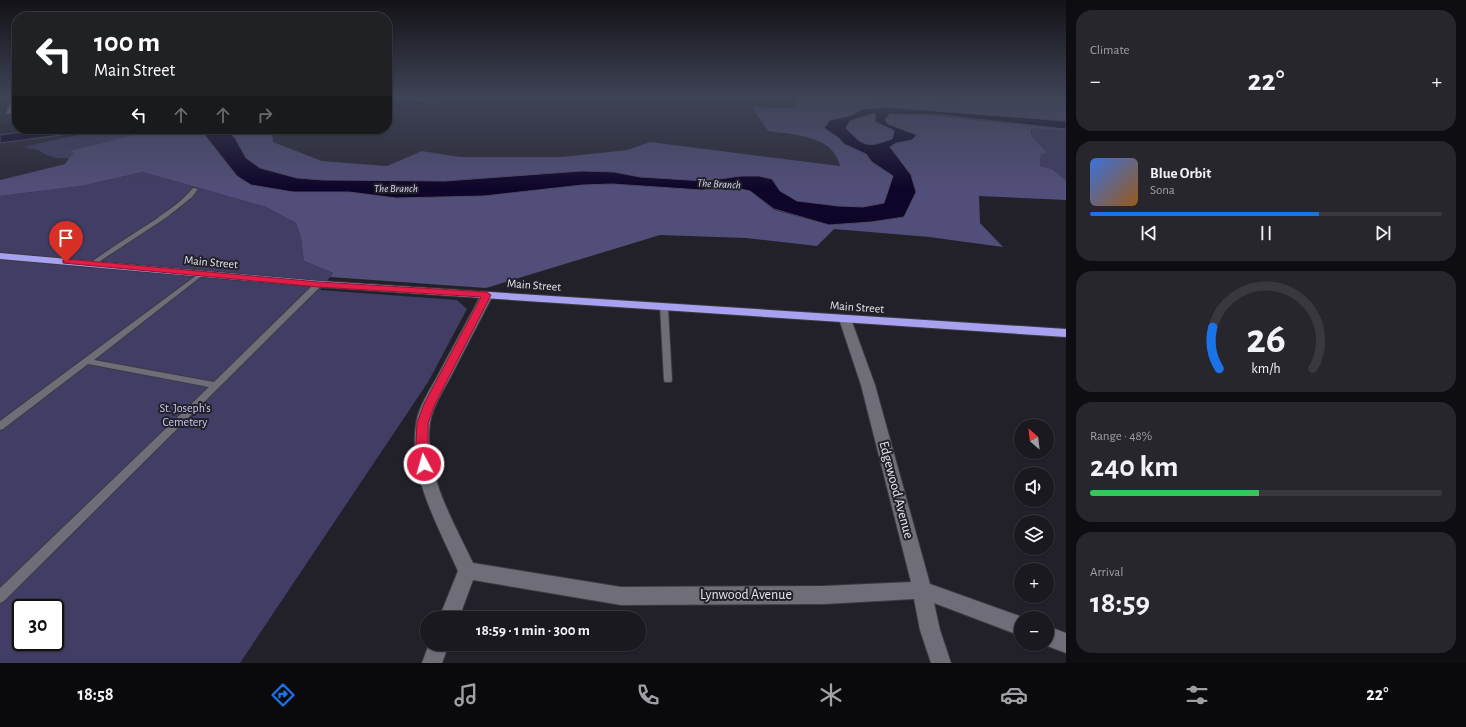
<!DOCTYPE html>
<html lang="en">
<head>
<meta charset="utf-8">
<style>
	body { margin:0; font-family:"Alegreya Sans",sans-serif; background:#27262d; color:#f1f3f6; height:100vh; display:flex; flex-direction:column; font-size:15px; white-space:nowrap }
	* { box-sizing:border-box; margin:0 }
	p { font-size:13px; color:#9fa0a5 }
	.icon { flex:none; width:22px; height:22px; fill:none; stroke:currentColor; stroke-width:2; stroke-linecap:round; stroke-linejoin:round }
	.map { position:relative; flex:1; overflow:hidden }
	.side { display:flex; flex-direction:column; gap:10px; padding:10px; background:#0e0e12; width:400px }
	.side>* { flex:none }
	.banner { position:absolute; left:12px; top:12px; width:380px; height:122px; border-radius:16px; box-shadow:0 1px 3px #0004,0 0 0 1px #38383e; background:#202124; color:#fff; overflow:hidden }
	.needle { width:26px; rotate:332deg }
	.controls { position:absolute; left:1014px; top:419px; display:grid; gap:8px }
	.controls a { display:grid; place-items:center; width:40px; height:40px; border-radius:50%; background:#1a1920; box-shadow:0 1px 3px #0004,0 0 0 1px #38383e; font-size:20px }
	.speed { position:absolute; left:12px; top:599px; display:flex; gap:8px; font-size:20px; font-weight:700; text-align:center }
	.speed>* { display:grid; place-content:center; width:52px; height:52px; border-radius:50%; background:#1a1920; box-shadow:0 1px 3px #0004,0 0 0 1px #38383e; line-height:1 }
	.speed .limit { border:2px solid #111; border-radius:6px; background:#fff; color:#111 }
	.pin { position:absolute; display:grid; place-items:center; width:34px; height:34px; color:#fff; margin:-41px -17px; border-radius:50% 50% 50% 0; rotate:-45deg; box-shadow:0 0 4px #0007 }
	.pin .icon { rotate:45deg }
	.me { position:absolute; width:44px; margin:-22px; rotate:354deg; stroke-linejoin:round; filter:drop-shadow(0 0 3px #0008) }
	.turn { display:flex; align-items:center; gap:14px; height:84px; padding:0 16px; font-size:18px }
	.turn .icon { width:52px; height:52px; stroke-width:2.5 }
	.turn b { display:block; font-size:28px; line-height:34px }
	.lanes { display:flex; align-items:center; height:38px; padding:0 16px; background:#0003; justify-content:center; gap:20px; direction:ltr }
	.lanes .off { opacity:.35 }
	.big { font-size:30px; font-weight:700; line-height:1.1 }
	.side .card { flex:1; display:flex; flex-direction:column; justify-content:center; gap:6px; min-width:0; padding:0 14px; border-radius:16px; background:#27262d }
	.side .dial { align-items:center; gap:0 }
	.dial svg { height:104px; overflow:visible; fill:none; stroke:#38383e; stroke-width:7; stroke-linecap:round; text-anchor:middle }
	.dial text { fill:#f1f3f6; stroke:none }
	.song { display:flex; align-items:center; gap:12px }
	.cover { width:48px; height:48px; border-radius:6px; background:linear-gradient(135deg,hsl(220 70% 55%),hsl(30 70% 35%)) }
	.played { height:4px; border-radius:2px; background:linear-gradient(90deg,#1a73e8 65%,#38383e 65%) }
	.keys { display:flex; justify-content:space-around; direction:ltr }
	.heat { display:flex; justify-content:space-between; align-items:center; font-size:22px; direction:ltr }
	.charge { height:6px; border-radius:3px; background:linear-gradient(90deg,#34c759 48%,#38383e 0) }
	.trip { position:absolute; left:420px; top:611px; width:226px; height:40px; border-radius:20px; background:#1a1920; box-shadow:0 1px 3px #0004,0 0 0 1px #38383e; font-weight:700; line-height:40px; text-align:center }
	.menu { display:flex; height:64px; justify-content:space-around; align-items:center; background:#0a0a0d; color:#9fa0a5 }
	.menu .icon { width:28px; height:28px }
	.menu .on { color:#1a73e8 }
	.menu b { font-size:18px; color:#f1f3f6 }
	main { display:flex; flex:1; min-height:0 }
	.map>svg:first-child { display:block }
	.built { fill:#2a2938 }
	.green { fill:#413d65; fill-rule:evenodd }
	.forest { fill:#524e7a }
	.water { fill:#0e0529; stroke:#4f4964; fill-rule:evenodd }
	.building { fill:#94939f }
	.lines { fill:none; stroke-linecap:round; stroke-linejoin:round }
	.lane-casing { stroke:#3b3b42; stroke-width:2 }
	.street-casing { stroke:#3b3b42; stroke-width:2 }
	.highway-casing { stroke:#3b3b42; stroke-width:2 }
	.lane { fill:#6e6d78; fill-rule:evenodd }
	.street { fill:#6e6d78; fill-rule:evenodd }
	.highway { fill:#a8a1f0; fill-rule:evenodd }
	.route { fill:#e11d48; stroke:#92132f }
	.labels { text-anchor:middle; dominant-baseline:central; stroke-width:4; stroke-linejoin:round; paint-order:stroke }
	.far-water-label { font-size:11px; font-style:italic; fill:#d8d6f4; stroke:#22212a }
	.street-label { font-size:12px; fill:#e7e7ed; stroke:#22212a }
	.park-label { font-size:12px; fill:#cbc9f4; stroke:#22212a }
	.near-street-label { font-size:14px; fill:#e7e7ed; stroke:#22212a }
</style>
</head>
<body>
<main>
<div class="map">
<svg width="1066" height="663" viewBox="0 0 1066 663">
	<rect width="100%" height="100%" fill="#22212a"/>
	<path class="built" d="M0,97H17V122L0,125Z
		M387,97H754L760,100L765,97H796L794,108L751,107L768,131L814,138L835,153L840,166L650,142L627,150L561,157H460L422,151L387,166L322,161L273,142L272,130L268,129H387Z
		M107,129L23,147L38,150L46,155L56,158H69L65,164L0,180V143Z"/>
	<path class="green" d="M843,97H1015L993,100L936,101L921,100L915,103L895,104L871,100L859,101Z
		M1033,128L1066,131V180L1052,169L1040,166L1041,155L1047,153C1041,147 1028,137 1033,128Z
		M107,129H157L70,151L76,153L69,158H56L46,155L38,150L22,147Z
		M143,172L266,207L296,223L301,238L304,261L333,273L320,290L457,300L467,309L428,382L240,663H0V196L81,186ZM21,608H55V642H21Z"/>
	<path class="forest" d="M796,97H843L859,101L871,100L895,104L915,103L921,100L936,101L993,100L1015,97H1066V121L884,107L863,109L849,116L830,120L824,128L839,138L844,144L866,154L872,162L894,176L884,203L863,207L838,206L797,201L780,191L772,179L741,176L705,181L640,177L614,172L582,171L445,181L323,180L297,178L260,168L246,158L235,138L225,129L272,130L273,142L322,161L387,166L422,151L460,157H561L627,150L650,142L840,166C833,135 794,135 768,131L751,107L794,108Z
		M876,113L887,127L895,132L892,139C865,148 866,147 846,128L850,121Z
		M908,113L1066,129V131L1033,128L1031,131L1032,136L1047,153L1041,155L1040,166L1052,169L1066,180V200L979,196L980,223L1003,247L929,237L834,229L817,246L746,238L660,235L486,288L330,277L333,273L304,261L301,238L296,223L266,207L143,172L81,186L0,196V180L65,164L69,158L75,153L69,151L157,129H200L237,176L396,198L484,196L582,185L612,184L702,190L732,187L750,191L774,210L829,225L871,222L904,217L911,175L890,147L896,143L912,140L917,135L888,124L885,119L890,114Z"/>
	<path class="water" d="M884,107L1066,121V129L940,115L890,114L885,119L888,124L917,135L912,140L896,143L890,147L911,175L916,192L904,217L871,222L829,225L774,209L750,191L732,187L702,190L612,184L582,185L484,196L396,198L349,192H293L251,185L237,176L200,129H225L235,138L246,158L260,168L297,178L323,180L445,181L582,171L614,172L640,177L705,181L741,176H759L772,179L780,191L797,201L838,206L863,207L884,203L893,176L872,162L866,154L844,144L839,138L824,128L830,120L849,116L863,109ZM875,113V122L893,130L894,132L892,139C867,148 863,147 846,128L850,121Z
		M42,129H106L0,143V135Z"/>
	<path class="building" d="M17,102V112L6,114L10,103Z"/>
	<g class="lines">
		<g class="lane-casing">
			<path id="lane" d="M415,97L433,102L434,103L432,104L406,97Z
				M193,188L198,189L192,197L167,217L94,265H90L89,264L90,263C111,248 133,234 155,220C168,210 183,201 193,188Z
				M201,272L205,274L203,275L94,360L214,382L316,282H322L323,284L4,601L0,603V588L209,387L88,364L3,429L0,430V421Z
				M661,305H664L668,307L672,380L671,382H665L664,380L660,307Z"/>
		</g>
		<g class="street-casing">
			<path id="street" d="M487,292L493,295C479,322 465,349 451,376C443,391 433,406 430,423C423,471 453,521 473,563L621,587L824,586L911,582L861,385L839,319L841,317H849L851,319L875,385L930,584L1025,618H1021V636L934,603L940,630L951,663H931L920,630L914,599L824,604L621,605L473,580L459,618H439L458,571C438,526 408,475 416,424C418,407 430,390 438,375C452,348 467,322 481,295Z
				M1047,626L1066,633V653L1042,644H1047Z
				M429,644H449L442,663H422Z"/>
		</g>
		<g class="highway-casing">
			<path id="highway" d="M0,253L319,281L1066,329V337L319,287L0,259Z"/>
		</g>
		<use href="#lane" class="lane"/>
		<use href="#street" class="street"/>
		<use href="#highway" class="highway"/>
	</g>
	<linearGradient id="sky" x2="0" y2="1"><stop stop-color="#131217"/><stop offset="0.51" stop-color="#3e4355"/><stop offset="1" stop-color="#3e4355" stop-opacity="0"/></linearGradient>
	<rect width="1066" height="190" fill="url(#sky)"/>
	<path class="route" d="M66,259L319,282L487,292L491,295L435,404L428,423V444L430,464L428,468L424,469L420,468L416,444L417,423L424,404L481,297L319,287L63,263V260Z"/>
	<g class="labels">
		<g class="far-water-label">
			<text transform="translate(719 184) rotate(3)">The Branch</text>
			<text x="396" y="188">The Branch</text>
		</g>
		<g class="street-label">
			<text transform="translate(211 262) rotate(5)">Main Street</text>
			<text transform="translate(534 285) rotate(4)">Main Street</text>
			<text transform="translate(857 307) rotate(4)">Main Street</text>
		</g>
		<g class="park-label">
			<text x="185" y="408">St. Joseph's<tspan x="185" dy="14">Cemetery</tspan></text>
		</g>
		<g class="near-street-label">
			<text transform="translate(896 490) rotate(75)">Edgewood Avenue</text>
			<text x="746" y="595">Lynwood Avenue</text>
		</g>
	</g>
</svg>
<div class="controls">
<a><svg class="needle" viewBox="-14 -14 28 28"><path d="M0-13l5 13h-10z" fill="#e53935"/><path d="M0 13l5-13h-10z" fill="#9fa0a5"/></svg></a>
<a><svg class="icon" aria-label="sound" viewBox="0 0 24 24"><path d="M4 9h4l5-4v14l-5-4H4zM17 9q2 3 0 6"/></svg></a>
<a><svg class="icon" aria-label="layers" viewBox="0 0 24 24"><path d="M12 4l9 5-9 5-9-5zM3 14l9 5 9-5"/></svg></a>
<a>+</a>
<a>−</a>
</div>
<div class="speed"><div class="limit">30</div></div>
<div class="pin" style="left:66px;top:262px;background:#d93025"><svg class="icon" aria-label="arrive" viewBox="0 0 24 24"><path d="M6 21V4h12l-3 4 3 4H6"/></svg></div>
<svg class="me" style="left:424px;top:464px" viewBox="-20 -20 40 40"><circle r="17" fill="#e11d48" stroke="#fff" stroke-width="3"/><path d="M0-11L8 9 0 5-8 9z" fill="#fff"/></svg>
<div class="trip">18:59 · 1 min · 300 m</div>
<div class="banner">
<div class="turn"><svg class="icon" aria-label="left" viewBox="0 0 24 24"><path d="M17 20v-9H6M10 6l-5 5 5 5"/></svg><div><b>100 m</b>Main Street</div></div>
<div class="lanes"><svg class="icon" aria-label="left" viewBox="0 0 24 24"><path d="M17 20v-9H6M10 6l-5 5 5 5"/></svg><svg class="icon off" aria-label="ahead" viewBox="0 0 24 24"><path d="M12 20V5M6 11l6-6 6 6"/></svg><svg class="icon off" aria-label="ahead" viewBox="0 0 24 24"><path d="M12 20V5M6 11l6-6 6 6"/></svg><svg class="icon off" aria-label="right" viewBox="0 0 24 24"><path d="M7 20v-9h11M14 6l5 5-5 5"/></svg></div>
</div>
</div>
<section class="side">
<div class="card"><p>Climate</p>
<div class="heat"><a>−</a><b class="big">22°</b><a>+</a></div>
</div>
<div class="card">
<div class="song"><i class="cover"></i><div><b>Blue Orbit</b><p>Sona</p></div></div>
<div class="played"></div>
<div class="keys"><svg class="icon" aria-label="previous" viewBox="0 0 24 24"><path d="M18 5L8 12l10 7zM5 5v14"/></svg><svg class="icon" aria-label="pause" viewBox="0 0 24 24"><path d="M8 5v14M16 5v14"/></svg><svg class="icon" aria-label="next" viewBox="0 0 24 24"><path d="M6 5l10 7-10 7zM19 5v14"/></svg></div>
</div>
<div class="card dial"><svg viewBox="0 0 100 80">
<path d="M14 69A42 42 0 1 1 86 69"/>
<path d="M14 69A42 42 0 0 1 9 37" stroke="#1a73e8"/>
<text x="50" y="56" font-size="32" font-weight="700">26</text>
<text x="50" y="72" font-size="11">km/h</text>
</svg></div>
<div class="card"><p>Range · 48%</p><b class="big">240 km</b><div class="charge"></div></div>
<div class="card"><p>Arrival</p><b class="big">18:59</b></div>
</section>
</main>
<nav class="menu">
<b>18:58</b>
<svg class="icon on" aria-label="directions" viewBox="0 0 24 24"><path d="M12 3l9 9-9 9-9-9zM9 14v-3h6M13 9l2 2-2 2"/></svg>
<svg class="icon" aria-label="music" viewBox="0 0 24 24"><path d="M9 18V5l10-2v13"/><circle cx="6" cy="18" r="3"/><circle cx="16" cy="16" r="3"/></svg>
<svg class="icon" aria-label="phone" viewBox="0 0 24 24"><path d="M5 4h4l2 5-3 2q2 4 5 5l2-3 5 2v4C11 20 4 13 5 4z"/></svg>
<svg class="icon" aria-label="climate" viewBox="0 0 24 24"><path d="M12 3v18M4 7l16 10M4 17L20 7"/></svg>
<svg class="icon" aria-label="car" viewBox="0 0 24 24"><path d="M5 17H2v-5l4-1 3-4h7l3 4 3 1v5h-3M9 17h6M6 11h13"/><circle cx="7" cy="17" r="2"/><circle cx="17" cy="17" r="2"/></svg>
<svg class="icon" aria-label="filters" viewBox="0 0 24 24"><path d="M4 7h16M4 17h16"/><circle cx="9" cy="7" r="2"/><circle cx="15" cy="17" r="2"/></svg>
<b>22°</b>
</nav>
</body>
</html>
